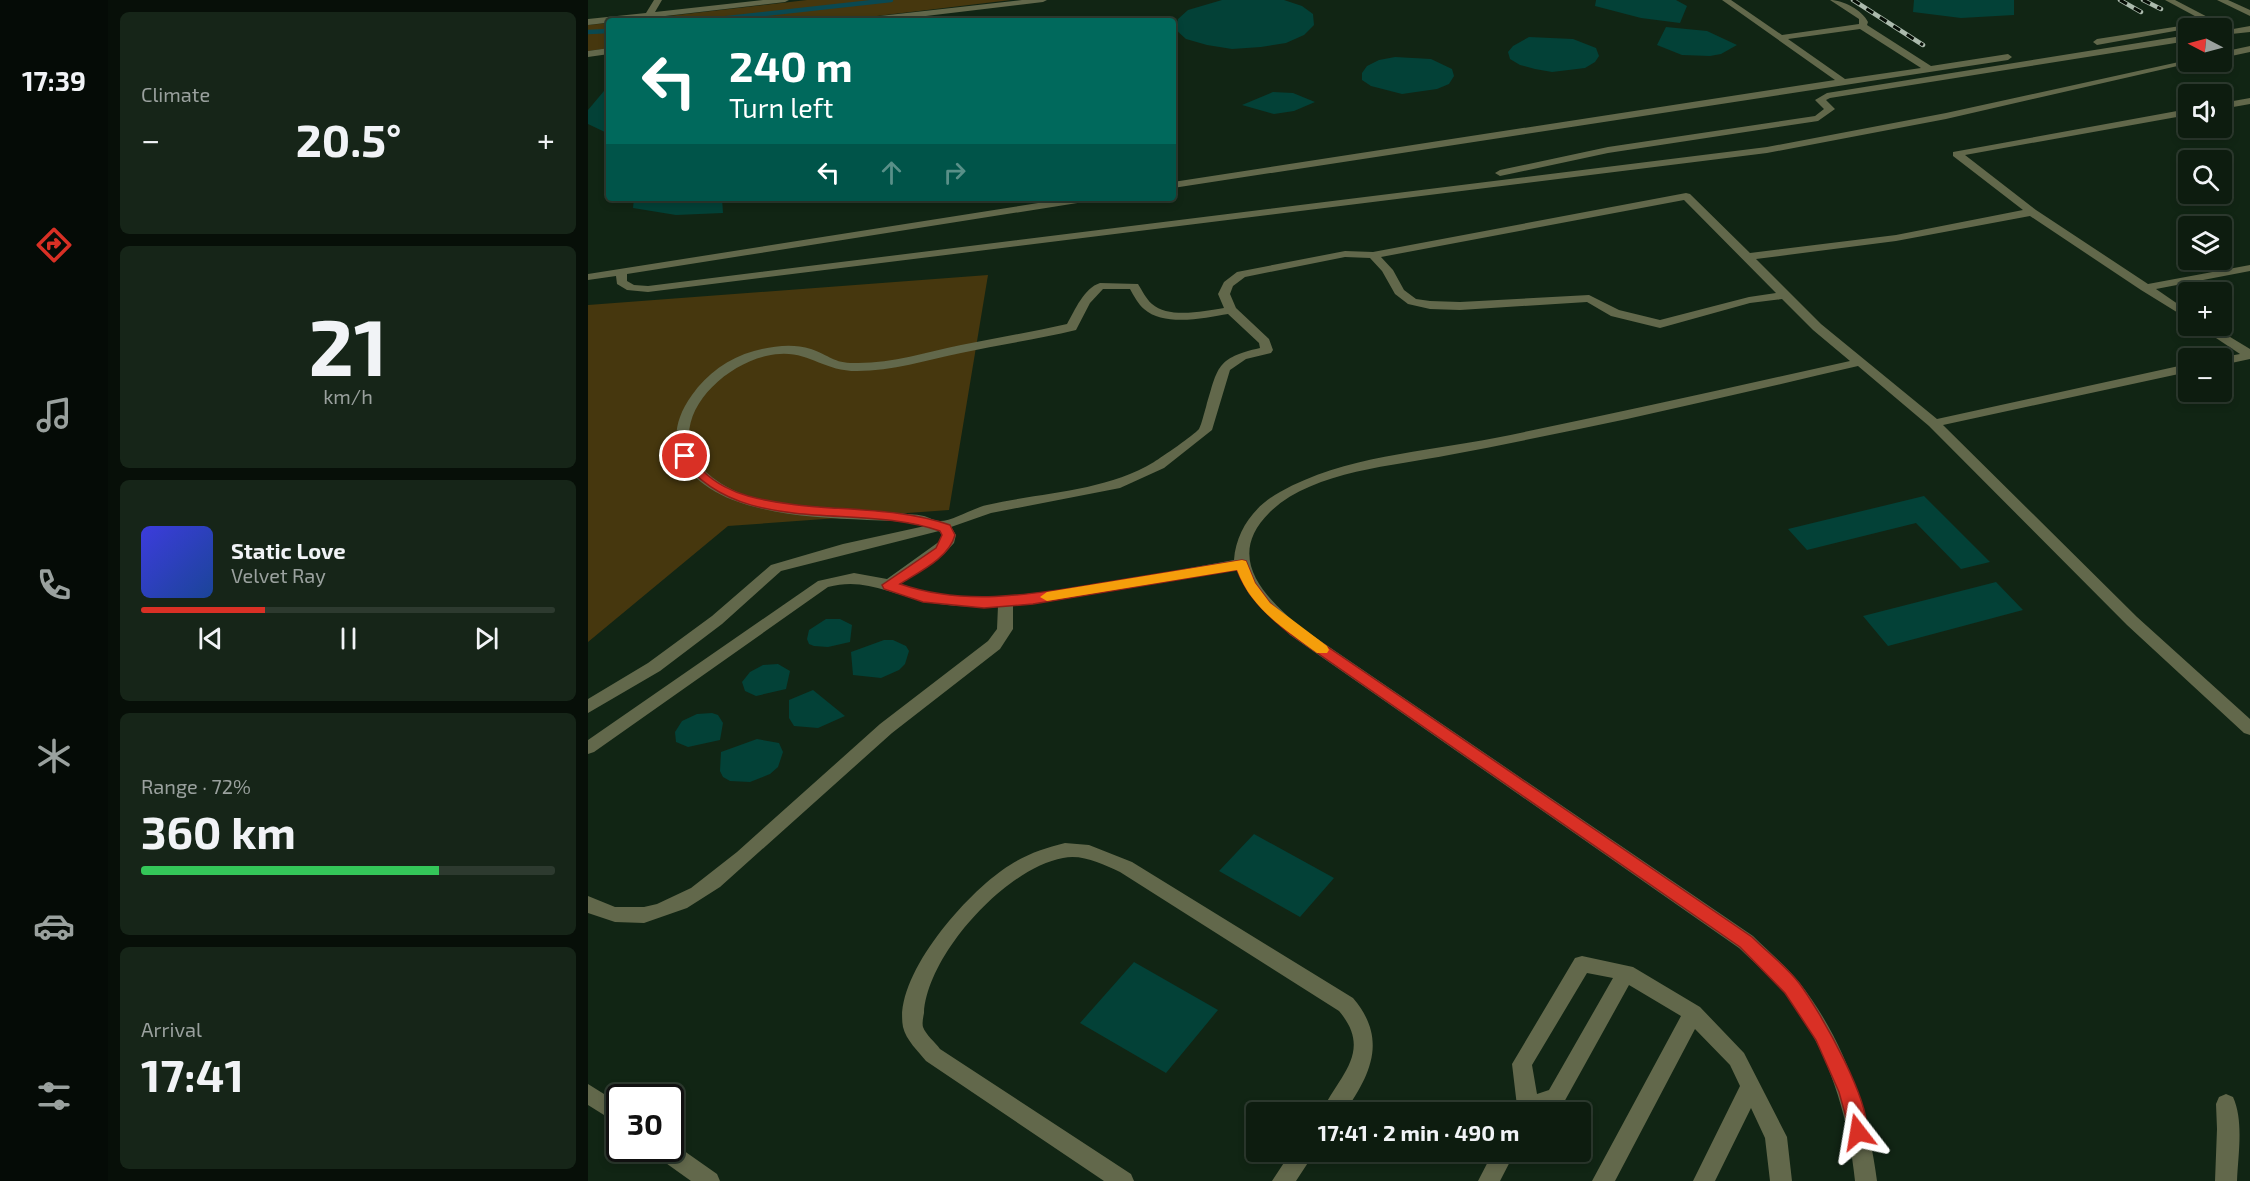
<!DOCTYPE html>
<html lang="en">
<head>
<meta charset="utf-8">
<style>
	body { margin:0; font-family:"Exo 2",sans-serif; background:#162518; color:#f1f3f6; height:100vh; display:flex; flex-direction:column; font-size:22px; white-space:nowrap }
	* { box-sizing:border-box; margin:0 }
	p { font-size:20px; color:#9aa19e }
	.icon { flex:none; width:33px; height:33px; fill:none; stroke:currentColor; stroke-width:2; stroke-linecap:round; stroke-linejoin:round }
	.map { position:relative; flex:1; overflow:hidden }
	.panel { display:flex; flex-direction:column; gap:12px; padding:12px; background:#070f08; width:480px }
	.panel>* { flex:none }
	.banner { position:absolute; left:18px; top:18px; width:570px; height:183px; border-radius:6px; box-shadow:0 3px 9px #0003,0 0 0 2px #2d3a2f; background:#00695c; color:#fff; overflow:hidden }
	.needle { width:39px; rotate:276deg }
	.fabs { position:absolute; left:1590px; top:18px; display:grid; gap:12px }
	.fabs a { display:grid; place-items:center; width:54px; height:54px; border-radius:6px; background:#0d1c0f; box-shadow:0 3px 9px #0003,0 0 0 2px #2d3a2f; font-size:30px }
	.speed { position:absolute; left:18px; top:1084px; display:flex; gap:12px; font-size:30px; font-weight:700; text-align:center }
	.speed>* { display:grid; place-content:center; width:78px; height:78px; border-radius:50%; background:#0d1c0f; box-shadow:0 3px 9px #0003,0 0 0 2px #2d3a2f; line-height:1 }
	.speed .limit { border:3px solid #111; border-radius:9px; background:#fff; color:#111 }
	.pin { position:absolute; display:grid; place-items:center; width:51px; height:51px; color:#fff; margin:-26px; border:3px solid #fff; border-radius:50%; box-shadow:0 2px 6px #0007 }
	.me { position:absolute; width:66px; margin:-33px; rotate:346deg; stroke-linejoin:round; filter:drop-shadow(0 0 4px #0008) }
	.turn { display:flex; align-items:center; gap:21px; height:126px; padding:0 24px; font-size:27px }
	.turn .icon { width:78px; height:78px; stroke-width:2.5 }
	.turn b { display:block; font-size:42px; line-height:51px }
	.lanes { display:flex; align-items:center; height:57px; padding:0 24px; background:#0003; justify-content:center; gap:30px; direction:ltr }
	.lanes .off { opacity:.35 }
	.big { font-size:45px; font-weight:700; line-height:1.1 }
	.panel .tile { flex:1; display:flex; flex-direction:column; justify-content:center; gap:9px; min-width:0; padding:0 21px; border-radius:9px; background:#162518 }
	.panel .dial { align-items:center; gap:0 }
	.dial b { font-size:78px; line-height:1 }
	.song { display:flex; align-items:center; gap:18px }
	.cover { width:72px; height:72px; border-radius:9px; background:linear-gradient(135deg,hsl(240 70% 55%),hsl(220 70% 35%)) }
	.played { height:6px; border-radius:3px; background:linear-gradient(90deg,#d93025 30%,#2d3a2f 30%) }
	.keys { display:flex; justify-content:space-around; direction:ltr }
	.heat { display:flex; justify-content:space-between; align-items:center; font-size:33px; direction:ltr }
	.charge { height:9px; border-radius:4px; background:linear-gradient(90deg,#34c759 72%,#2d3a2f 0) }
	.trip { position:absolute; left:658px; top:1102px; width:345px; height:60px; border-radius:6px; background:#0d1c0f; box-shadow:0 3px 9px #0003,0 0 0 2px #2d3a2f; font-weight:700; line-height:60px; text-align:center }
	main { display:flex; flex:1; min-height:0 }
	.menu { display:flex; flex-direction:column; width:108px; justify-content:space-around; align-items:center; background:#050b06; color:#9aa19e }
	.menu .icon { width:42px; height:42px }
	.menu .current { color:#d93025 }
	.menu b { font-size:27px; color:#f1f3f6 }
	.map>svg:first-child { display:block }
	.green { fill:#46370e }
	.lines { fill:none; stroke-linecap:round; stroke-linejoin:round }
	.stream { stroke:#0a4951; stroke-width:4.5 }
	.building { fill:#034137 }
	.minor { fill:#62684b; fill-rule:evenodd }
	.rail-casing { stroke:#abbaad; stroke-width:4.5 }
	.rail { stroke:#050c05; stroke-width:3; stroke-dasharray:8; stroke-linecap:butt }
	.route { fill:#d93025; stroke:#8d1f18; stroke-width:1.5 }
	.slow { fill:#f59e0b }
</style>
</head>
<body>
<main>
<nav class="menu">
<b>17:39</b>
<svg class="icon current" aria-label="directions" viewBox="0 0 24 24"><path d="M12 3l9 9-9 9-9-9zM9 14v-3h6M13 9l2 2-2 2"/></svg>
<svg class="icon" aria-label="music" viewBox="0 0 24 24"><path d="M9 18V5l10-2v13"/><circle cx="6" cy="18" r="3"/><circle cx="16" cy="16" r="3"/></svg>
<svg class="icon" aria-label="phone" viewBox="0 0 24 24"><path d="M5 4h4l2 5-3 2q2 4 5 5l2-3 5 2v4C11 20 4 13 5 4z"/></svg>
<svg class="icon" aria-label="climate" viewBox="0 0 24 24"><path d="M12 3v18M4 7l16 10M4 17L20 7"/></svg>
<svg class="icon" aria-label="car" viewBox="0 0 24 24"><path d="M5 17H2v-5l4-1 3-4h7l3 4 3 1v5h-3M9 17h6M6 11h13"/><circle cx="7" cy="17" r="2"/><circle cx="17" cy="17" r="2"/></svg>
<svg class="icon" aria-label="filters" viewBox="0 0 24 24"><path d="M4 7h16M4 17h16"/><circle cx="9" cy="7" r="2"/><circle cx="15" cy="17" r="2"/></svg>
</nav>
<section class="panel">
<div class="tile"><p>Climate</p>
<div class="heat"><a>−</a><b class="big">20.5°</b><a>+</a></div>
</div>
<div class="tile dial"><b>21</b><p>km/h</p></div>
<div class="tile">
<div class="song"><i class="cover"></i><div><b>Static Love</b><p>Velvet Ray</p></div></div>
<div class="played"></div>
<div class="keys"><svg class="icon" aria-label="previous" viewBox="0 0 24 24"><path d="M18 5L8 12l10 7zM5 5v14"/></svg><svg class="icon" aria-label="pause" viewBox="0 0 24 24"><path d="M8 5v14M16 5v14"/></svg><svg class="icon" aria-label="next" viewBox="0 0 24 24"><path d="M6 5l10 7-10 7zM19 5v14"/></svg></div>
</div>
<div class="tile"><p>Range · 72%</p><b class="big">360 km</b><div class="charge"></div></div>
<div class="tile"><p>Arrival</p><b class="big">17:41</b></div>
</section>
<div class="map">
<svg width="1662" height="1181" viewBox="0 0 1662 1181">
	<rect width="100%" height="100%" fill="#112514"/>
	<path class="green" d="M219,0H423L247,21H37Z
		M21,23V48L0,51V25Z
		M400,275L361,510L140,526L0,642V305Z"/>
	<g class="lines">
		<path class="stream" d="M112,21L303,0
			M0,32L21,31"/>
	</g>
	<path class="building" d="M634,0H696L714,6L725,14L726,25L716,35L698,43L673,47L644,49L619,45L598,39L588,30L590,19L600,10Z
		M1008,0H1088L1099,6L1092,23L1053,18L1007,6Z
		M1326,0H1426V15L1373,18L1325,12Z
		M1078,27L1119,31L1149,45L1133,54L1122,56L1094,55L1069,45Z
		M941,37L985,39L1008,48L1011,56L1007,62L997,68L964,72L947,69L932,65L922,59L920,52L925,46Z
		M807,57L843,59L864,69L866,76L861,84L849,89L814,94L783,86L774,80V73L779,66L791,60Z
		M21,85V134L0,124V110Z
		M685,92L705,93L727,102L706,111L686,114L654,105Z
		M46,198H134L135,213L88,215L45,208Z
		M1336,496L1402,562L1373,569L1328,523L1219,550L1200,529Z
		M1408,582L1435,610L1300,646L1275,616Z
		M238,619H252L264,625L262,642L240,647L226,646L221,644L219,639L221,630Z
		M296,640H305L318,646L321,651L317,664L311,670L293,678L265,675L263,652Z
		M190,664L202,671L198,689L168,696L157,691L154,682L162,672L175,665Z
		M225,690L257,716L230,728L206,726L201,718V700Z
		M124,713L130,715L135,723L132,740L100,747L88,742L87,732L94,721L109,714Z
		M169,739L191,743L195,752L190,767L182,774L162,782L142,781L135,777L132,771L133,752Z
		M666,834L746,878L712,917L631,871Z
		M546,962L630,1010L578,1073L492,1023Z"/>
	<g class="lines">
		<path class="minor" d="M66,0H74L67,12L175,0H201L197,2L0,25V19L58,13Z
			M434,0H459L455,2L296,21H270L274,18Z
			M1134,0H1143L1194,35L1271,24V19L1242,0C1255,0 1274,10 1280,22L1279,25L1343,66L1420,54L1424,57L1420,60L585,188V182L1247,80ZM1272,29L1333,68L1257,79L1200,39Z
			M1577,0H1587L1631,23L1509,45L1505,42L1509,39L1618,22Z
			M1629,0H1640L1662,10V16Z
			M1662,26V32L1634,35V31Z
			M1600,35V41L1242,98L1238,100L1247,109L1230,121L1020,153L912,176L907,173L912,170L1020,147L1227,116L1236,109L1227,100L1239,93Z
			M1662,46V52L1634,58V52Z
			M21,48V54L0,57V51Z
			M1600,60L1607,62L1358,119L1179,153L60,292L39,290L29,284L28,276L0,280V274L482,198H507L502,201L39,274V281L46,285L60,286L1179,147L1358,113Z
			M1662,98V104L1634,109V103Z
			M1600,109V115L1377,155L1448,210L1560,284L1662,265V271L1568,289L1600,311V319L1553,290L1442,216L1308,241L1168,259L1233,324L1349,419L1600,364V372L1355,425L1549,617L1662,719V735L1656,733L1539,625L1341,426L1270,366C1193,384 1116,402 1039,419C980,431 921,444 861,455C806,466 724,471 682,512C636,557 676,596 712,627L1165,936C1180,951 1197,965 1211,982C1256,1040 1280,1109 1289,1181H1267C1260,1112 1239,1044 1194,990C1181,975 1165,962 1151,948L702,635L661,594L649,569L425,605V629L412,649L304,733L132,887L99,908L56,923L27,922L0,913V896L27,907H56L69,904L103,888L149,852L292,724L400,641L409,629L410,606C385,607 360,607 336,601C302,594 276,577 240,587L6,752L0,754V740L230,581L266,573L299,579L352,541L354,535L351,531L193,571L134,624L72,671L0,713V699L60,663L124,616L183,565L255,544L337,526C319,520 297,521 279,520C234,518 187,516 145,500C95,480 70,442 104,395C119,374 140,358 166,351C185,346 204,343 223,349C243,356 246,364 270,363C305,363 339,352 373,345C408,338 444,332 479,324C487,310 496,288 512,283L550,284C554,290 558,299 564,304C581,319 616,311 636,308L630,294L636,282L649,272L757,251L785,252L1098,193L1102,194L1162,253L1308,235L1435,210L1365,156V152ZM1096,200L1188,293L1161,297L1072,320L1031,310L1001,295L872,302L842,301L828,299L816,290L805,270L793,257ZM757,257L782,258L794,271L807,294L820,304L842,309L872,310L999,302L1023,316L1072,328L1162,303L1194,299L1225,330L1262,361C1144,387 1026,414 907,438C836,452 756,456 692,492C666,506 648,531 646,560C604,568 562,575 520,582C452,593 380,608 313,584L357,553L366,543L368,535L363,527L403,513L532,488L576,468L624,430L642,370L658,359L683,353L685,350L681,339L648,308L642,294L645,286L657,277ZM515,289H542C546,296 550,304 556,309C576,327 617,318 640,314L671,343L672,348C628,358 630,367 618,407C616,413 614,423 611,429C606,435 574,457 566,462C516,492 455,492 399,505C385,508 365,521 352,521C347,521 340,517 336,516C327,514 317,514 308,513C250,509 178,515 128,480C66,437 123,369 178,356C218,346 231,371 269,371C304,371 339,360 373,353C411,345 450,339 488,330L502,303Z
			M1610,326H1624L1662,349V359L1634,365V358H1630L1652,354Z
			M477,843L501,845L544,862L765,998C800,1039 783,1074 756,1113H733C750,1076 786,1052 751,1011L532,872C514,864 495,854 475,858C418,868 339,955 336,1013C335,1018 334,1023 335,1027C338,1035 347,1042 352,1049L543,1174L546,1181H516L338,1061C330,1051 318,1040 315,1027C305,975 381,890 422,865C439,854 457,848 477,843Z
			M994,956L1045,967L1112,1007L1156,1053L1199,1137L1204,1181H1182L1177,1138L1163,1108L1127,1181H1105L1152,1086L1142,1065L1107,1029L1027,1181H1004L1093,1016L1041,985L975,1104L950,1113H926L929,1106L924,1064L987,958ZM999,973L1025,978L961,1090L949,1094L944,1065Z
			M0,1084L32,1104V1125L0,1105Z
			M1638,1094L1645,1097C1656,1121 1650,1155 1649,1181H1627L1629,1129L1628,1104L1631,1097Z
			M82,1141L129,1174L132,1181H103L68,1156L65,1149H82Z
			M703,1152H727L708,1181H684Z
			M905,1152H927L912,1181H890Z"/>
		<g class="rail-casing">
			<path id="rail" d="M1265,0L1335,45
				M1532,0L1553,12
				M1555,0L1573,9"/>
		</g>
		<use href="#rail" class="rail"/>
	</g>
	<path class="route" d="M97,452C106,455 109,465 116,472C127,483 145,492 160,496C226,514 298,503 362,525L367,535C361,558 331,572 312,584C379,607 446,594 514,583C561,575 607,568 654,560L658,561L667,583L682,603L712,628L1164,937C1179,952 1198,966 1211,983C1230,1008 1290,1111 1277,1139L1270,1141L1264,1139L1251,1092L1228,1040L1197,993L1152,947L702,634C679,615 660,598 649,570L445,604L396,608L335,602L296,589L294,585L348,548L354,535L352,531C269,501 151,540 91,456Z"/>
	<path class="slow" d="M654,560L658,561L667,583L682,603L739,646L741,650L739,653H729C696,628 664,610 649,570L459,601L452,597L459,592Z"/>
</svg>
<div class="fabs">
<a><svg class="needle" viewBox="-14 -14 28 28"><path d="M0-13l5 13h-10z" fill="#e53935"/><path d="M0 13l5-13h-10z" fill="#9aa19e"/></svg></a>
<a><svg class="icon" aria-label="sound" viewBox="0 0 24 24"><path d="M4 9h4l5-4v14l-5-4H4zM17 9q2 3 0 6"/></svg></a>
<a><svg class="icon" aria-label="search" viewBox="0 0 24 24"><circle cx="10" cy="10" r="6"/><path d="M15 15l6 6"/></svg></a>
<a><svg class="icon" aria-label="layers" viewBox="0 0 24 24"><path d="M12 4l9 5-9 5-9-5zM3 14l9 5 9-5"/></svg></a>
<a>+</a>
<a>−</a>
</div>
<div class="speed"><div class="limit">30</div></div>
<div class="pin" style="left:97px;top:456px;background:#d93025"><svg class="icon" aria-label="arrive" viewBox="0 0 24 24"><path d="M6 21V4h12l-3 4 3 4H6"/></svg></div>
<svg class="me" style="left:1270px;top:1132px" viewBox="-20 -20 40 40"><path d="M0-17L14 15 0 8-14 15z" fill="#d93025" stroke="#fff" stroke-width="4"/></svg>
<div class="trip">17:41 · 2 min · 490 m</div>
<div class="banner">
<div class="turn"><svg class="icon" aria-label="left" viewBox="0 0 24 24"><path d="M17 20v-9H6M10 6l-5 5 5 5"/></svg><div><b>240 m</b>Turn left</div></div>
<div class="lanes"><svg class="icon" aria-label="left" viewBox="0 0 24 24"><path d="M17 20v-9H6M10 6l-5 5 5 5"/></svg><svg class="icon off" aria-label="ahead" viewBox="0 0 24 24"><path d="M12 20V5M6 11l6-6 6 6"/></svg><svg class="icon off" aria-label="right" viewBox="0 0 24 24"><path d="M7 20v-9h11M14 6l5 5-5 5"/></svg></div>
</div>
</div>
</main>
</body>
</html>
